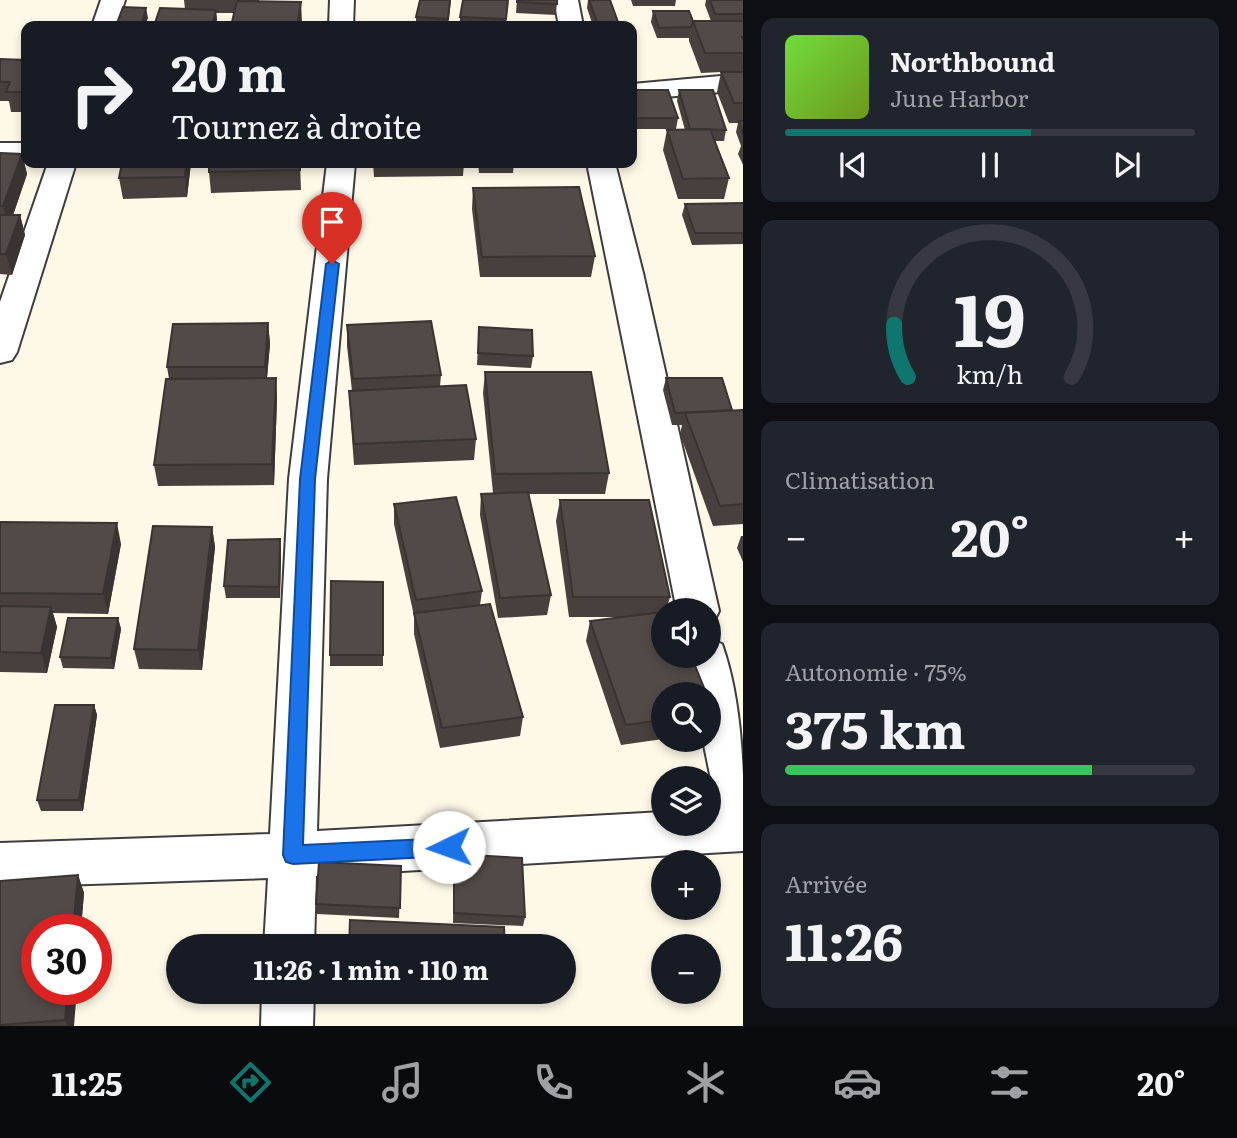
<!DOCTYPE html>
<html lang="fr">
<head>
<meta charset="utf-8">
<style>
	body { margin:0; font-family:Literata,serif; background:#20242c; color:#f1f3f6; height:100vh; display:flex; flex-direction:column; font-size:26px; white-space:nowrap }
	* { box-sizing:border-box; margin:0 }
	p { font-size:23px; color:#9ea1a6 }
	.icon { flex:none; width:38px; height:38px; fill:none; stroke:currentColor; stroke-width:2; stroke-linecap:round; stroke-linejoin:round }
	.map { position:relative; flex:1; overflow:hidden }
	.side { display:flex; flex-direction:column; gap:18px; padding:18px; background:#0d0f14; width:494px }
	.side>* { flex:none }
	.guide { position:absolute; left:21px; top:21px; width:616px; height:147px; border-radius:14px; box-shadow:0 4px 10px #0003; background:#171b24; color:#f1f3f6; overflow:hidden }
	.buttons { position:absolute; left:651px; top:598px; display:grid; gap:14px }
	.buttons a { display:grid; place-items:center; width:70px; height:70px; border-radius:50%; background:#171b24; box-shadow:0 4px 10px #0003; font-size:35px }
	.speed { position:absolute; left:21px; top:914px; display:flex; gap:14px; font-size:35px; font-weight:700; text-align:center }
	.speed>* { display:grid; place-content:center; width:91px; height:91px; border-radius:50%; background:#171b24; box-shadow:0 4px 10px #0003; line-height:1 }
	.speed .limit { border:10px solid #d22; background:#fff; color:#111 }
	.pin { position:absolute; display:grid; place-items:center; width:60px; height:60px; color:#fff; margin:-72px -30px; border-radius:50% 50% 50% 0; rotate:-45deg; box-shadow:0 0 7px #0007 }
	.pin .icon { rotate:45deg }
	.me { position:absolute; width:77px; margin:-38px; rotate:267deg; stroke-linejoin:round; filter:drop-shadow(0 0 5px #0008) }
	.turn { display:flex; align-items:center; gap:24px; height:147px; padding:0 35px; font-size:32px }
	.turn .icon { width:91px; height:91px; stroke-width:2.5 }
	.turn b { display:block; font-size:49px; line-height:60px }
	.big { font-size:52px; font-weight:700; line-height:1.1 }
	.side .tile { flex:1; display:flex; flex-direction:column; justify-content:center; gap:10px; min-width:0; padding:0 24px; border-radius:14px; background:#20242c }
	.side .dial { align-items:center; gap:0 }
	.dial svg { height:182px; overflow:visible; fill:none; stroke:#363941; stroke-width:7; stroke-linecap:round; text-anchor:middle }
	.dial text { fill:#f1f3f6; stroke:none }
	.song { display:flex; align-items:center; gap:21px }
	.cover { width:84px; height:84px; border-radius:10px; background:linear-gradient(135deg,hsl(100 70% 55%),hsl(80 70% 35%)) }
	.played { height:7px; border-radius:4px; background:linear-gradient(90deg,#0f766e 60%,#363941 60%) }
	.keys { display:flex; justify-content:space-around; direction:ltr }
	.heat { display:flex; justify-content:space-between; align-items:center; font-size:38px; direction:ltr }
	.charge { height:10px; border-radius:5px; background:linear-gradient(90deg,#34c759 75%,#363941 0) }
	.trip { position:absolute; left:166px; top:934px; width:410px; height:70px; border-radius:35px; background:#171b24; box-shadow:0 4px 10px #0003; font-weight:700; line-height:70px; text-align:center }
	.menu { display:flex; height:112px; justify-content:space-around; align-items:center; background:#090b0e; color:#9ea1a6 }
	.menu .icon { width:49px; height:49px }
	.menu .current { color:#0f766e }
	.menu b { font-size:32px; color:#f1f3f6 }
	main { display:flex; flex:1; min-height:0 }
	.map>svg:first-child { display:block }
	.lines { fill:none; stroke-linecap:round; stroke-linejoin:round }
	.minor-casing { stroke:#3d3d3d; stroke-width:4 }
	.minor { fill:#fff; fill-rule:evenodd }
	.wall { fill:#47403d }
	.shaded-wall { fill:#393432 }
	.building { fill:#524a47; stroke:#393432; stroke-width:2 }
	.route { fill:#1a73e8; stroke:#114b97; stroke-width:2 }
</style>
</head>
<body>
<main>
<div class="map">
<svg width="744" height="1026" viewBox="0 0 744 1026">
	<rect width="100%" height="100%" fill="#fef8e7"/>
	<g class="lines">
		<g class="minor-casing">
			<path id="minor" d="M101,0H125L117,26H92Z
				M330,0H354L353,26H329Z
				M554,0H578L583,26H559Z
				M744,74V90L632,100V84Z
				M0,143H26V159L0,161Z
				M48,163H76L17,352L12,360L0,363V302Z
				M327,163H355L327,479L317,831L663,812V824H709V809H717L703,740H709V695H694L686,656H709V639L722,644C744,706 744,783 744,851L316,876L314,947H264L268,878L0,887V843L270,834L289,479Z
				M587,163H615L643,273L719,611L713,623L709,624V611H677Z
				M262,992H314L313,1026H261Z"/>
		</g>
		<use href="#minor" class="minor"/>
	</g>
	<path class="wall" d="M184,0H259V1L301,2L302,21L234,13H216L217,20L185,9Z
		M451,0L448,26H416V17Z
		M508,0L506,26H460V17Z
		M517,0H557L556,15L516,13Z
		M588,0H610L618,22L617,26H593L587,8Z
		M631,0H676L675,6H633Z
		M706,0H744V167L738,154L741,146L736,132L738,123H729L717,92L721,72L701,73L689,41V38H657L651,22L653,11L693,21H711L705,5Z
		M0,59L26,60V127L23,112H11L9,101H0Z
		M632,90L678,118L676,129H632Z
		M679,90L726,130L724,141H714L729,178L724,199H678L663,150L667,130H685L677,101Z
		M0,153L22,154L27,174L13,215H20L25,235L12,275L0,274Z
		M122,163H191L187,197L123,199L119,178Z
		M300,163L301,190L211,193L209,172Z
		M373,163H464L463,176L374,177Z
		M478,163H514L513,173H479Z
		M518,163H580V166L519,167Z
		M473,188L595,256L591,277H480L472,209Z
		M744,203V244L692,245L682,215L685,204Z
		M268,323L270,344L267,378H276L277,399L274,485L158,486L154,465L169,379L167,367Z
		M347,325L441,375L440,386L476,439L474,460L354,465L350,412L349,391H352L347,346Z
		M479,327L533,356L531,368L477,365Z
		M485,372L609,473L605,494H529L551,595L547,615L498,618L480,515L481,494L493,493L483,393Z
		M666,378L732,410H744V524L713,526L680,434L682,425H672L663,390Z
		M560,500L670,597L666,611H663V739L621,745L586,641L590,621L620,617H569L556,521Z
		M394,504L482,591L480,605L523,717L520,736L440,748L414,634V616L394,524Z
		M0,522L121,544L108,614L53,613L57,627L47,673L0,672Z
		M212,527L215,547L202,670L139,669L134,649Z
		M741,536H744V564L737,548Z
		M280,539L281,551L280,598H226L224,586Z
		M383,582V666H330V655Z
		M118,618L121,629L114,669L63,668L60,657Z
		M709,700L714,713L709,728Z
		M94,705L97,715L83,811H41L37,800Z
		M454,854L525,917L523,926L453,923Z
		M401,866L399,918L317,914L316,904Z
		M78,875L84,893L81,929H37L74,1026H0V881Z
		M464,992H503V994Z"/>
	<path class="shaded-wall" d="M301,2V26H297Z
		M146,8L148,18L145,26H141Z
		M216,10L217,20L215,26H212Z
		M22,154L27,174L9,227L3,206Z
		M186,163H191L187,197L185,177Z
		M20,215L25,235L12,275L6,254Z
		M268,323L270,344L266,388L265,367Z
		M276,378L277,399L274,485L272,464Z
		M117,523L121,544L108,614L103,594Z
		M212,527L215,547L202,670L198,650Z
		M280,539L281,551L280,598L279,587Z
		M51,607L57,627L47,673L41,653Z
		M118,618L121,629L114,669L111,658Z
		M94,705L97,715L83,811L79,800Z
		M78,875L84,893L81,929H73Z
		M68,989H77L74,1026H68L65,1020Z"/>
	<path class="building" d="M420,0H450L448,19L416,17Z
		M463,0H508L506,19L460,17Z
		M517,0H557V4L517,2Z
		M589,0H610L618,22H597Z
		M710,0H744V14H715Z
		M237,1L301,2L297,26H231Z
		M123,7L146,8L141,26H116Z
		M160,8L216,10L212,26H154Z
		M653,11H689L693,21L691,27L659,28Z
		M693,21H744V37H742L744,40V53H705Z
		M0,59L26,60V92H6L10,82H0Z
		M721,72H744V103H734Z
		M632,90H668L678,118H632Z
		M679,90H713L726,130L690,129Z
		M739,121H744V135Z
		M710,129L729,178L683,179L667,130Z
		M0,153L22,154L3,206H0Z
		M122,163H186L185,177L119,178Z
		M209,163H300V170L209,172Z
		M579,187L595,256L482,257L473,188Z
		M744,203V233H695L685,204Z
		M0,215H20L6,254H0Z
		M431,321L441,375L353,379L347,325Z
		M268,323L265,367H167L173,324Z
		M479,327L532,330L533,356L478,353Z
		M485,372H591L609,473L495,474Z
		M276,378L272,464L154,465L166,379Z
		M666,378H722L732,410L675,413Z
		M466,385L476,439L354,444L349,391Z
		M744,410V504L720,506L685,413Z
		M528,492L551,595L500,598L481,494Z
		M456,497L482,591L416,600L394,504Z
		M560,500H649L670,597H573Z
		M0,522L117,523L103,594L0,593Z
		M153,526L212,527L198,650L134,649Z
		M280,539L279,587L224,586L228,540Z
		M331,581L383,582V655H330Z
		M490,604L523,717L442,728L414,613Z
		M0,606L51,607L41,653L0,652Z
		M663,612V656H691L707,695H663V720L626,725L590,621Z
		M68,618H118L111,658L60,657Z
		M709,700L714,713L709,714Z
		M55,705H94L79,800H37Z
		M454,854L522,858L525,917L454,913Z
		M319,862L401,866L400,908L316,904Z
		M78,875L73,929H37V989H68L65,1020L0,1025V881Z
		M350,920L504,927L505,947H349Z"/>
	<path class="route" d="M332,260L339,264L315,479L303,845L449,838L456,840L458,847L456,853L449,856L293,864L286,862L283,855L300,479L326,264Z"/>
</svg>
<div class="buttons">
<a><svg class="icon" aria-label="sound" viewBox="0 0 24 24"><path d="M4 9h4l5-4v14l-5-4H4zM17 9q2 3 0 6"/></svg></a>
<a><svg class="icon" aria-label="search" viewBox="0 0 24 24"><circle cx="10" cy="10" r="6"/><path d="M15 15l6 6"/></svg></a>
<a><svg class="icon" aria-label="layers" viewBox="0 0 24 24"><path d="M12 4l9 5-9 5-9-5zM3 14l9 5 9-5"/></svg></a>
<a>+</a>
<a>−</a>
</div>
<div class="speed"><div class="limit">30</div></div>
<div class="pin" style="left:332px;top:264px;background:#d93025"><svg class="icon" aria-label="arrive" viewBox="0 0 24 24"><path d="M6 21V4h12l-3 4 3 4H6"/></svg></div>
<svg class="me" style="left:449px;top:847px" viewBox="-20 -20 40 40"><circle r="19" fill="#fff"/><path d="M0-13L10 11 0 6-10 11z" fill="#1a73e8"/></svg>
<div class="trip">11:26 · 1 min · 110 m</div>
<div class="guide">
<div class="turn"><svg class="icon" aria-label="right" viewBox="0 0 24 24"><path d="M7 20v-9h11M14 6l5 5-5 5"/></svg><div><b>20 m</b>Tournez à droite</div></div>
</div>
</div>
<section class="side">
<div class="tile">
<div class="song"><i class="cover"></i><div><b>Northbound</b><p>June Harbor</p></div></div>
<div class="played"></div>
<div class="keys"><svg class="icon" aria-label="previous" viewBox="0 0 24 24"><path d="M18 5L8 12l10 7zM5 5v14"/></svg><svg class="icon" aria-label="pause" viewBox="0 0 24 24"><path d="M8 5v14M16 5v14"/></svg><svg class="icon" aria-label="next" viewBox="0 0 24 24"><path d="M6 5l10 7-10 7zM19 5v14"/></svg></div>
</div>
<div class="tile dial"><svg viewBox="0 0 100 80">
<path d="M14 69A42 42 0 1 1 86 69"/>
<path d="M14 69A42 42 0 0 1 8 46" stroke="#0f766e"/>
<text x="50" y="56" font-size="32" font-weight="700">19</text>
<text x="50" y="72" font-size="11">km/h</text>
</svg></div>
<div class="tile"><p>Climatisation</p>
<div class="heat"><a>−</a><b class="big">20°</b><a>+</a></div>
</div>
<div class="tile"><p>Autonomie · 75%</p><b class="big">375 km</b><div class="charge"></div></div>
<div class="tile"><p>Arrivée</p><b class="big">11:26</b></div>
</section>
</main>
<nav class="menu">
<b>11:25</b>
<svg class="icon current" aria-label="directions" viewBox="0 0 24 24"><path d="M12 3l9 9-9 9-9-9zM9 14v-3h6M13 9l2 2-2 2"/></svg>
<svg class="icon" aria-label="music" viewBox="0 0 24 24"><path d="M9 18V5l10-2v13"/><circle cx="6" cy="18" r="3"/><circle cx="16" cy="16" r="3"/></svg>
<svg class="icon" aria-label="phone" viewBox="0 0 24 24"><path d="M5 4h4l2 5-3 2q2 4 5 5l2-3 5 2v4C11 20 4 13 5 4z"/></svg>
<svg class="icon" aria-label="climate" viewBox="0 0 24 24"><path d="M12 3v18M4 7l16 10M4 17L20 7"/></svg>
<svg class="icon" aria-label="car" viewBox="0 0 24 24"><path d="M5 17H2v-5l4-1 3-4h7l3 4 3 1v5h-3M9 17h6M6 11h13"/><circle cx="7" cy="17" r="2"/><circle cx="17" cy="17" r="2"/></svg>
<svg class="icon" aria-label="filters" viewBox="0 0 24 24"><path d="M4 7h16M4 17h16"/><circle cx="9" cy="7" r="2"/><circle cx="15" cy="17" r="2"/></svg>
<b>20°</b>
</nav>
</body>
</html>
